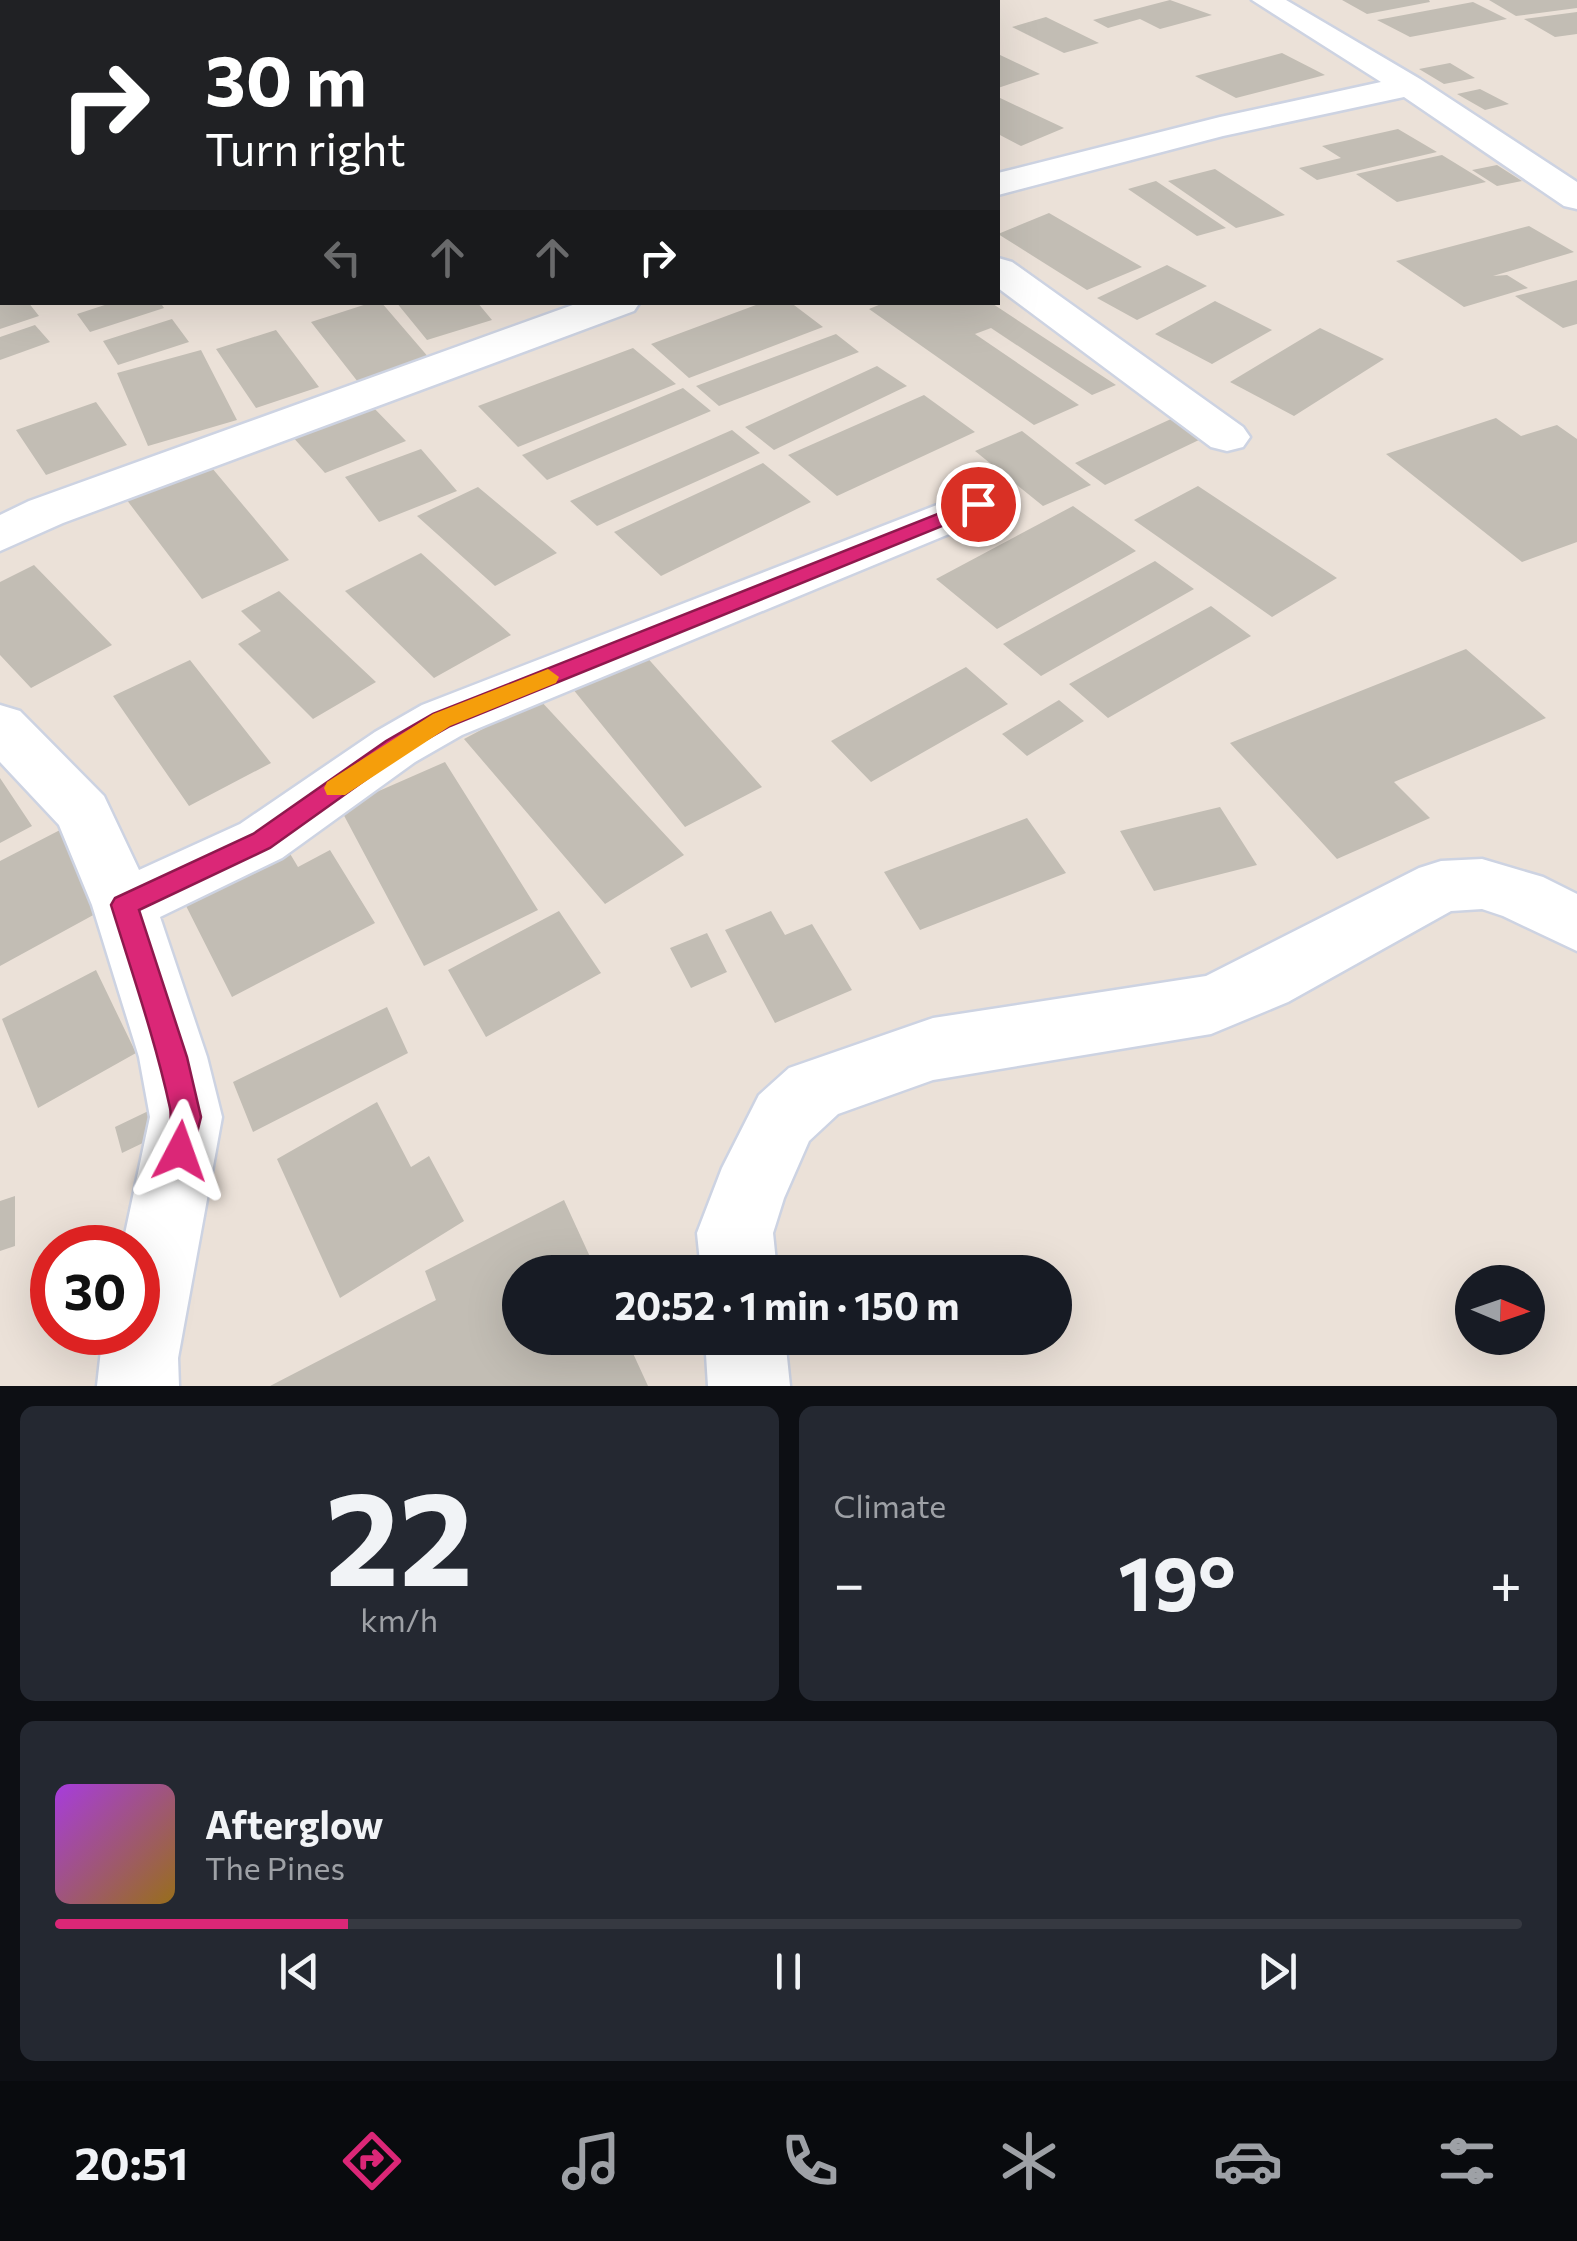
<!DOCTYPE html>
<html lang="en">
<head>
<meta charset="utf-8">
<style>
	body { margin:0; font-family:Commissioner,sans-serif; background:#242831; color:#f1f3f6; height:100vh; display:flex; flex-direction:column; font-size:38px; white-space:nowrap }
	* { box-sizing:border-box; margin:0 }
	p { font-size:32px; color:#9ea1a6 }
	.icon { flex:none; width:55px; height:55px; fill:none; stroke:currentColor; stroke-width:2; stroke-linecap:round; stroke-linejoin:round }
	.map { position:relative; height:1386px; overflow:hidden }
	.sheet { display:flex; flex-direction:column; gap:20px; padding:20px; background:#0d0f14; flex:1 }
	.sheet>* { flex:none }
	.hud { position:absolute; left:0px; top:0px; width:1000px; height:305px; box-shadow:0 10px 40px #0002; background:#202124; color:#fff; overflow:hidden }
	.needle { width:65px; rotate:92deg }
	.buttons { position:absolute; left:1455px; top:1265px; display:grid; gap:20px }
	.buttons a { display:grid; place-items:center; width:90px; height:90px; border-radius:50%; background:#171b24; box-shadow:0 10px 40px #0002; font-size:50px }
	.speed { position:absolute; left:30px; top:1225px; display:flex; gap:20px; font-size:50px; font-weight:700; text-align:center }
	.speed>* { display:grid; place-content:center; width:130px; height:130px; border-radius:50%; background:#171b24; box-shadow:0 10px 40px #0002; line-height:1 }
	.speed .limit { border:15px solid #d22; background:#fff; color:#111 }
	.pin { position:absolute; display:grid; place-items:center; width:85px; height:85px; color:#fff; margin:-42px; border:5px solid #fff; border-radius:50%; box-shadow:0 2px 10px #0007 }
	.me { position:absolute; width:110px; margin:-55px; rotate:4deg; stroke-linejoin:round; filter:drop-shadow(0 0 8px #0008) }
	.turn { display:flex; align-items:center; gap:35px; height:210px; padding:0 40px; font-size:45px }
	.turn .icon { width:130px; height:130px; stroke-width:2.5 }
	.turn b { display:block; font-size:70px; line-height:85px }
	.lanes { display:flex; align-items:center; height:95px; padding:0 40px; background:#0003; justify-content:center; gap:50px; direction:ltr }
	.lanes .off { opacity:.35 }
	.big { font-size:75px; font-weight:700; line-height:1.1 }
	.sheet .card { flex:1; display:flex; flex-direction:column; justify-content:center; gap:15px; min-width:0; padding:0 35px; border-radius:15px; background:#242831 }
	.sheet .dial { align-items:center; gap:0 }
	.dial b { font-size:130px; line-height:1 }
	.song { display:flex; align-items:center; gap:30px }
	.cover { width:120px; height:120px; border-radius:15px; background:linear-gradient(135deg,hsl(280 70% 55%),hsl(40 70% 35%)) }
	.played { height:10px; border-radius:5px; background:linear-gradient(90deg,#db2777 20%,#363941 20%) }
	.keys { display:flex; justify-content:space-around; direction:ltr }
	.heat { display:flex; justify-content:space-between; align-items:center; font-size:55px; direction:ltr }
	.sheet .tiles { flex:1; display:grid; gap:20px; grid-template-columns:1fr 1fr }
	.card:last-child { grid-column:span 2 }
	.trip { position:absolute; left:502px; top:1255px; width:570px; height:100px; border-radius:50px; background:#171b24; box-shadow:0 10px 40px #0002; font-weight:700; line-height:100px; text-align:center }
	.dock { display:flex; height:160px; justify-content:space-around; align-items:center; background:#090b0e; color:#9ea1a6 }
	.dock .icon { width:70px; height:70px }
	.dock .selected { color:#db2777 }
	.dock b { font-size:45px; color:#f1f3f6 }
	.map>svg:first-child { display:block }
	.building { fill:#c2bdb4 }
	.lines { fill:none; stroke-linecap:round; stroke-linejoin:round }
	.minor-casing { stroke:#cdd3e2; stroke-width:5 }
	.minor { fill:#fff; fill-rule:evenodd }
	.route { fill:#db2777; stroke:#8e194d; stroke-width:2.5 }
	.slow { fill:#f59e0b }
</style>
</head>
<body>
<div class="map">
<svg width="1577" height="1386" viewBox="0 0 1577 1386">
	<rect width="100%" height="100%" fill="#ebe1d8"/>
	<path class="building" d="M1170,0L1212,15L1160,29L1140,19L1108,28L1093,20Z
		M1342,0H1429L1430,2L1367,14Z
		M1489,0H1577V8L1516,16Z
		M1473,2L1507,19L1410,37L1377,20Z
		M1577,12V34L1555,37L1524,19Z
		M1046,17L1099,43L1064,53L1012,27Z
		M1282,53L1325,75L1236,98L1195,76Z
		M998,54L1040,74L998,88Z
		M1450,63L1475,78L1444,84L1419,69Z
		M1480,89L1509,104L1485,110L1457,94Z
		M998,97L1064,128L1021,146L998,134Z
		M1398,129L1437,152L1317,180L1299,168L1341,158L1322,146Z
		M1442,155L1486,182L1397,202L1356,174Z
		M1497,165L1522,181L1497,186L1472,170Z
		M1215,169L1285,215L1236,228L1168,181Z
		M1156,181L1226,228L1197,236L1128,189Z
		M1049,213L1142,267L1087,290L998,234Z
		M1529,226L1574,252L1493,276L1507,275L1528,288L1464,307L1396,261Z
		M1167,265L1207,286L1137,320L1097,298Z
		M1577,280V324L1563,328L1515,296Z
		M1215,301L1272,330L1212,364L1155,334Z
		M0,302H28L39,316L0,329Z
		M114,302H160L164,308L90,332L77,314Z
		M373,302H381L430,359L358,382L311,322Z
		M396,302H477L492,320L427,340Z
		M764,302H790L823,327L689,378L651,344Z
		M886,302H990L1116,385L1092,395L991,328L975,334L1079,405L1034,425L869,309Z
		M172,319L189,342L118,365L103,341Z
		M35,325L50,342L0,360V337Z
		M1320,328L1384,359L1294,416L1230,382Z
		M276,330L319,387L256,408L216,349Z
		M836,334L859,352L719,406L696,386Z
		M633,348L676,384L518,447L478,406Z
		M201,350L237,420L148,446L117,373Z
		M877,366L907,386L774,450L745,427Z
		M683,388L711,411L547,480L522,455Z
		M924,395L975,432L837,496L788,455Z
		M96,402L127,445L46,475L16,430Z
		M370,404L406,441L325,473L291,435Z
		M1496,418L1521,436L1557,425L1577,439V542L1522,562L1386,454Z
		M1171,419L1201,439L1105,485L1075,463Z
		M732,430L760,453L597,526L570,501Z
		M1022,431L1091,485L1043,506L975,451Z
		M421,449L457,491L379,522L345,477Z
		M207,462L289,560L202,599L123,495Z
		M763,463L811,502L661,576L614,532Z
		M1198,486L1337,578L1272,617L1134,520Z
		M478,487L557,553L495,586L417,516Z
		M1073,506L1136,551L997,629L936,579Z
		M421,553L511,635L434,678L345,591Z
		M1155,561L1194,589L1041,676L1003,644Z
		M34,565L112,645L31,688L0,655V582Z
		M279,591L376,682L313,719L238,644L261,631L241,611Z
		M1211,606L1251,636L1108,718L1069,684Z
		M1466,649L1546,718L1394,782L1430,818L1337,859L1230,743Z
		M644,654L762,787L685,827L572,688Z
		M190,660L271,763L189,806L113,696Z
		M966,667L1008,704L871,782L831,741Z
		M539,699L684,855L605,904L464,739Z
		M1059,700L1084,721L1027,756L1002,734Z
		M445,762L538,910L424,966L340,808Z
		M0,778L32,826L0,843Z
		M1220,807L1257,865L1154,891L1120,831Z
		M1027,818L1066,873L920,930L884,872Z
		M60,830L108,907L0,966V861Z
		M283,842L298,867L330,850L375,923L232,997L179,892Z
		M559,911L601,973L486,1037L448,970Z
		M771,911L785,935L812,924L852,990L775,1023L725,930Z
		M707,933L727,972L691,988L670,948Z
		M96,970L136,1053L38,1108L2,1019Z
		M387,1007L408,1053L253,1132L233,1082Z
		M377,1102L411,1167L429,1156L464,1221L340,1298L277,1159Z
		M163,1104L170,1130L122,1153L115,1127Z
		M15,1196V1246L0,1251V1201Z
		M564,1200L597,1272H520V1338H626L648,1386H270L436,1300L425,1271Z"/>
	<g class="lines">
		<g class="minor-casing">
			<path id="minor" d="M1252,0H1286L1420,79L1577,182V209L1564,206L1404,97L1223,136L998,195V173L1220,117L1381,82Z
				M0,41H2V59H0Z
				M0,237H2V259H0Z
				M998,258L1012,262L1243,427L1250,437L1243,447L1227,451L1211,447L998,288Z
				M581,302H640L634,311L63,523L0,551V515L29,501Z
				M978,489L995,493L1002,504L995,515L462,735L415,762L282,858L160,917L207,1057L222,1117L178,1358L179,1386H97L103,1332H138V1248H122L150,1117L139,1057L92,905L59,825L0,762V705L20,711L104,796L139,870L240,824L375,732L422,705Z
				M1482,859L1543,877L1577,894V951L1503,916L1482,909L1451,911L1288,1002L1211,1034L933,1080L838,1114L809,1141L784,1198L773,1233L777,1272H701L697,1233L722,1168L759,1095L789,1068L933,1018L1206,976L1419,868L1441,861Z
				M705,1338H785L790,1386H708Z"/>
		</g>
		<use href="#minor" class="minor"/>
	</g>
	<path class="route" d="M978,498L984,500V509L450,726L403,753L270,848L139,910L187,1057L201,1117L190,1161L180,1165L169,1161C161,1143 174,1127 170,1108C155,1039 132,973 111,905L115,898L253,834L386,741L433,714Z"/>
	<path class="slow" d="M548,669L559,677L556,683L450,726L345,795H327L324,788L327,782L433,714Z"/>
</svg>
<div class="buttons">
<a><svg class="needle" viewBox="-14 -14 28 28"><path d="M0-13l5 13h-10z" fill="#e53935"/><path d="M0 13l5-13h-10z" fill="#9ea1a6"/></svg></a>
</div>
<div class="speed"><div class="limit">30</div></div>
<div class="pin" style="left:978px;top:504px;background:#d93025"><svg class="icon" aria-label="arrive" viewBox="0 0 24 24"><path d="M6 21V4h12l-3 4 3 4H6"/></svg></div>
<svg class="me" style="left:180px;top:1151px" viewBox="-20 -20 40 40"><path d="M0-17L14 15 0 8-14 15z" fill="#db2777" stroke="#fff" stroke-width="4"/></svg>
<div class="trip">20:52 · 1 min · 150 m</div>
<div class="hud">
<div class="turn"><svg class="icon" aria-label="right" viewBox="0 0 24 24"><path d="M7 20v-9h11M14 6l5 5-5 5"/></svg><div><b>30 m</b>Turn right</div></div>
<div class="lanes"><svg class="icon off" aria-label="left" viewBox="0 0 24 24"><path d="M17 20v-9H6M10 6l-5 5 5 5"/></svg><svg class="icon off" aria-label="ahead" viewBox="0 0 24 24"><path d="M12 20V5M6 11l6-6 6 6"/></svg><svg class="icon off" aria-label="ahead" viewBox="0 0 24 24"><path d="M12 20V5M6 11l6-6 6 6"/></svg><svg class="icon" aria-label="right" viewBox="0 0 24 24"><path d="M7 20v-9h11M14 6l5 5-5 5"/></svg></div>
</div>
</div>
<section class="sheet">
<div class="tiles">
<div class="card dial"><b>22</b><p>km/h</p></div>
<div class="card"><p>Climate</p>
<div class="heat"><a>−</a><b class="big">19°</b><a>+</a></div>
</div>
<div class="card">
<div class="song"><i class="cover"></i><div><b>Afterglow</b><p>The Pines</p></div></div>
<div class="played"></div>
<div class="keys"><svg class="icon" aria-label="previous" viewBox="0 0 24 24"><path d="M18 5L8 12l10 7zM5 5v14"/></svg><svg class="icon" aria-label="pause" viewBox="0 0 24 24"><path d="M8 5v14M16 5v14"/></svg><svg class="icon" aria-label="next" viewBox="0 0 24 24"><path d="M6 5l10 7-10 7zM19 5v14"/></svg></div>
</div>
</div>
</section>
<nav class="dock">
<b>20:51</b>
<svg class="icon selected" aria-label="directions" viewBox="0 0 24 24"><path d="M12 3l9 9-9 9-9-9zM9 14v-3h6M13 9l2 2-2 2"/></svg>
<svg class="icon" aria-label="music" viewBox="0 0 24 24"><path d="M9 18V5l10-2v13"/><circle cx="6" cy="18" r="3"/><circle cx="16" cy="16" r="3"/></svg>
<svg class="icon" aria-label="phone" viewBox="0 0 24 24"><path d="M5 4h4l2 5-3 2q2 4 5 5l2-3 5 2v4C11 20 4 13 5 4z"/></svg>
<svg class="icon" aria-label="climate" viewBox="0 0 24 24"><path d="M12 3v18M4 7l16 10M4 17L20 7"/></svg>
<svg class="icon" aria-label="car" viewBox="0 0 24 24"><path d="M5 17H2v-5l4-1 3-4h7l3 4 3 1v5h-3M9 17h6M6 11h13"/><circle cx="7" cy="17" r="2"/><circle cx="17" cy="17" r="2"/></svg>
<svg class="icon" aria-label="filters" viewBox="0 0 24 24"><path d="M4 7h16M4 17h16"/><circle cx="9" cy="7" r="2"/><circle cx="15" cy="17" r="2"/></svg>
</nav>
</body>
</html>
